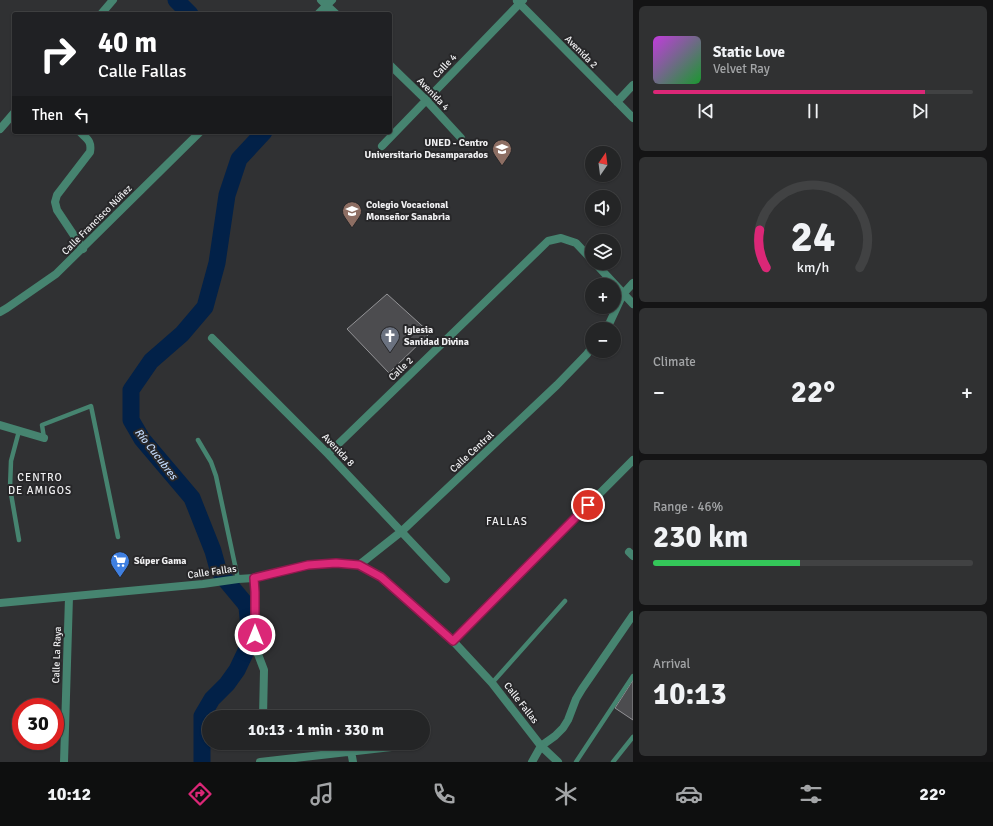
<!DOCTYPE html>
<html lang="en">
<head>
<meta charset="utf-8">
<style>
	body { margin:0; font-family:Signika,sans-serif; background:#303132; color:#f1f3f6; height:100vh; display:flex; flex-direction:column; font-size:15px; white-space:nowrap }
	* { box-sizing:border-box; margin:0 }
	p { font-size:13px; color:#a3a5a7 }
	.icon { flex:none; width:22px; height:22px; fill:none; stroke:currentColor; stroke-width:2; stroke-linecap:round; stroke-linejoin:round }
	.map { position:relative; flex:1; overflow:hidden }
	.sheet { display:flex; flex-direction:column; gap:6px; padding:6px; background:#141415; width:360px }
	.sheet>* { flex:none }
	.top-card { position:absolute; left:12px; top:12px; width:380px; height:122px; border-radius:4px; box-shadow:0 1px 3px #0004,0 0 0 1px #414243; background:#202124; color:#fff; overflow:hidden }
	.needle { width:26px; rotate:14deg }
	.tools { position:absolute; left:585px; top:146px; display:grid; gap:8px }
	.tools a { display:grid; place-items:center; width:36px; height:36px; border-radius:50%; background:#242526; box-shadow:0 1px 3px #0004,0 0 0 1px #414243; font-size:20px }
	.speed { position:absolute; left:12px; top:698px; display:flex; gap:8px; font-size:20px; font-weight:700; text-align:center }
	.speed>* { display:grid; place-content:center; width:52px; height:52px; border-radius:50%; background:#242526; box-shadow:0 1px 3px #0004,0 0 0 1px #414243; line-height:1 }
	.speed .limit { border:6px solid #d22; background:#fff; color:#111 }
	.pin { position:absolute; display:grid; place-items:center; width:34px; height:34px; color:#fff; margin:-17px; border:2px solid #fff; border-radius:50%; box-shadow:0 1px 4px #0007 }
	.me { position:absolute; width:44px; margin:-22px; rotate:0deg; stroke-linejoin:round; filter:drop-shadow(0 0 3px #0008) }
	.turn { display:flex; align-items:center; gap:14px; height:84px; padding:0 20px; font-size:18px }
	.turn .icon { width:52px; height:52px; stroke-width:2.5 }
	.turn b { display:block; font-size:28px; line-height:34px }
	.then { display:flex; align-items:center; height:38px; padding:0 20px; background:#0003; gap:8px; font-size:15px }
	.big { font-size:30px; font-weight:800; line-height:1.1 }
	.sheet .widget { flex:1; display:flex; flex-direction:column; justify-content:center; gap:6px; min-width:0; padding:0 14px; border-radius:6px; background:#303132 }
	.sheet .dial { align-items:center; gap:0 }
	.dial svg { height:104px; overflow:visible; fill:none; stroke:#414243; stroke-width:7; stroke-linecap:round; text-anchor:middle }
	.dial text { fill:#f1f3f6; stroke:none }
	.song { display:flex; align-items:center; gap:12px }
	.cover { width:48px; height:48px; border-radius:6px; background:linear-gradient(135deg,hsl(290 70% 55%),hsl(130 70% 35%)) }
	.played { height:4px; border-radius:2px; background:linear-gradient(90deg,#db2777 85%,#414243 85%) }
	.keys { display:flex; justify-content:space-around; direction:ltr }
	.heat { display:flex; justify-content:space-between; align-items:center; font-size:22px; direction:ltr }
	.charge { height:6px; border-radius:3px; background:linear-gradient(90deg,#34c759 46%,#414243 0) }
	.trip { position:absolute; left:202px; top:710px; width:228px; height:40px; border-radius:20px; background:#242526; box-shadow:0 1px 3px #0004,0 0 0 1px #414243; font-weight:800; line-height:40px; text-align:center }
	.menu { display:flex; height:64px; justify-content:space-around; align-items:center; background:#0e0f0f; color:#a3a5a7 }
	.menu .icon { width:28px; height:28px }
	.menu .selected { color:#db2777 }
	.menu b { font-size:18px; color:#f1f3f6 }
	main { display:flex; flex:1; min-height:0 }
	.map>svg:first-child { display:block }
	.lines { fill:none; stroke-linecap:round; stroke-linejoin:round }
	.river { stroke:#022148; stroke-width:17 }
	.building { fill:#4c4c4f; stroke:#939396 }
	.service { stroke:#468470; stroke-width:4.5 }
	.minor { stroke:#468470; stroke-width:8 }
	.tertiary { stroke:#468470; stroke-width:8 }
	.route-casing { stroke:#8e194d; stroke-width:10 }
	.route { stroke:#db2777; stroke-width:7 }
	.labels { text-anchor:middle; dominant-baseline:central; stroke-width:4; stroke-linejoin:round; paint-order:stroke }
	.street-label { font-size:10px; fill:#f0f0f2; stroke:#272729 }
	.poi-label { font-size:10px; font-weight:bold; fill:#f0f0f2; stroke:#272729; text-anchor:start }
	.water-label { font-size:11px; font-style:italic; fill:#bfd7f8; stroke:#272729 }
	.neighbourhood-label { font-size:11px; letter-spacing:1px; fill:#f0f0f2; stroke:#272729 }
</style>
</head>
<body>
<main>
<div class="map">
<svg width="633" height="762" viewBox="0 0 633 762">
	<rect width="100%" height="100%" fill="#303133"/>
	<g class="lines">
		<path class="river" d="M176,0L190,14
			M202,762V716L212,699L227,684L237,670L247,649L249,629L247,607L244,602L224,578L218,569L213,551L192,498L142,439L131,420V390L151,361L182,334L205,307L217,263L227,195L239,159L264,132"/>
	</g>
	<path class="building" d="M387,294L430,333L389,373L347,329Z
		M633,680V720L615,708Z"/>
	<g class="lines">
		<path class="service" d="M19,431L11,461L10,488L19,540
			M44,438L42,425L91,406L118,537
			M198,440L211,462L216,476L238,579
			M492,683L565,601
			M576,762L633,676
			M613,762L633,737"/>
		<path class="minor" d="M321,0L336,14
			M517,1L633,118
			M101,14L113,0
			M318,14L332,0
			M390,65L426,100L461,138
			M617,102L633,85
			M0,129L14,113
			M80,132C87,139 92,141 90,152L57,195L55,202L57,210L83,249
			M382,146L523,0
			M595,263L633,304
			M0,312L7,308L56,274L200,132
			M605,329L610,322L623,294L633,283
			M212,338L328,454L446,579
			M0,425L44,438
			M328,454L548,241L561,238L576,243L592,260
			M629,552L633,556
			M359,565L402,531L557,385L587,354L592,347
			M254,578L255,592L256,649L264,670L263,717
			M453,641L633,460
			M351,751L353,762
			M64,762L69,597
			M260,762L409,745
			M532,762L541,746L555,736L563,728L568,720L576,699L582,689L633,615"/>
		<path class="tertiary" d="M0,603L203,584L238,579L254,578L308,565L336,563L359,565L381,577L453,641L492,683L541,746L558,762"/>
	</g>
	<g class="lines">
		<g class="route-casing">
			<path id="route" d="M255,635V592L254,578L308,565L336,563L359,565L381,577L453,641L588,505"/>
		</g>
		<use href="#route" class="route"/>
	</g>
	<defs>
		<g id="university-pin" transform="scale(1)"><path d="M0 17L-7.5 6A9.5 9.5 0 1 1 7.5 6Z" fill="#8d6e63" stroke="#272729"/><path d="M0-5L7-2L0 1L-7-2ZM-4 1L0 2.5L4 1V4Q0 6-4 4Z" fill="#fff"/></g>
		<g id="school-pin" transform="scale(1)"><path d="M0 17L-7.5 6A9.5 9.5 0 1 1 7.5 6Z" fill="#8d6e63" stroke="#272729"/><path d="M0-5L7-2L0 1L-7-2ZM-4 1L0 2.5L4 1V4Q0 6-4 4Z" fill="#fff"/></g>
		<g id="church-pin" transform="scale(1)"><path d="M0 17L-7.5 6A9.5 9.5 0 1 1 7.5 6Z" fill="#6b7280" stroke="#272729"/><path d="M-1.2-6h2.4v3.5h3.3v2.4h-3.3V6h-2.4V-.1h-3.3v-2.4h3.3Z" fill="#fff"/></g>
		<g id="supermarket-pin" transform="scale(1)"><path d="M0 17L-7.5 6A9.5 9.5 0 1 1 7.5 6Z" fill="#3f7fe0" stroke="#272729"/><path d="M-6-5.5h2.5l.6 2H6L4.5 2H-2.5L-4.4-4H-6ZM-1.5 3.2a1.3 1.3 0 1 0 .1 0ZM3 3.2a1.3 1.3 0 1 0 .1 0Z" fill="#fff"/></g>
	</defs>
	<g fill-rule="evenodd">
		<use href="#university-pin" x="502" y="149"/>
		<use href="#school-pin" x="352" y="211"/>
		<use href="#church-pin" x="390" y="336"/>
		<use href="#supermarket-pin" x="120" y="561"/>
	</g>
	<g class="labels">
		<g class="street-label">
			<text transform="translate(581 52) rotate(45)">Avenida 2</text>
			<text transform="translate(445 66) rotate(-46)">Calle 4</text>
			<text transform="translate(433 94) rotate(46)">Avenida 4</text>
			<text transform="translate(97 220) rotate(-45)">Calle Francisco Núñez</text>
			<text transform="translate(401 369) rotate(-44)">Calle 2</text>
			<text transform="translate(338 450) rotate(46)">Avenida 8</text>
			<text transform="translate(472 452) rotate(-43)">Calle Central</text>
			<text transform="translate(212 572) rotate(-8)">Calle Fallas</text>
			<text transform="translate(57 655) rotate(-88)">Calle La Raya</text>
			<text transform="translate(521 703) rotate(52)">Calle Fallas</text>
		</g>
		<g class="poi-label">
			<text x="488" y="143" text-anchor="end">UNED - Centro<tspan x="488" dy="12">Universitario Desamparados</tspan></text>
			<text x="366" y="205">Colegio Vocacional<tspan x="366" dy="12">Monseñor Sanabria</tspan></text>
			<text x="404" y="330">Iglesia<tspan x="404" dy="12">Sanidad Divina</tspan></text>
			<text x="134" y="561">Súper Gama</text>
		</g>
		<g class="water-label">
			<text transform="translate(156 454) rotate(52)">Río Cucubres</text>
		</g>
		<g class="neighbourhood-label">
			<text x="40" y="477">CENTRO<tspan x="40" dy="13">DE AMIGOS</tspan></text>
			<text x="507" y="521">FALLAS</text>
		</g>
	</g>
</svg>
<div class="tools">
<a><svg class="needle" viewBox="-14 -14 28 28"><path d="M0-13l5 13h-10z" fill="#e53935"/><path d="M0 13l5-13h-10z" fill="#a3a5a7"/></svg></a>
<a><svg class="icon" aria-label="sound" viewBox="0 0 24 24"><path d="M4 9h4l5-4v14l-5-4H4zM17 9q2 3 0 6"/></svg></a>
<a><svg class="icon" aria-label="layers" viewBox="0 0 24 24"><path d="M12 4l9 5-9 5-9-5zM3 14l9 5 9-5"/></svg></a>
<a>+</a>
<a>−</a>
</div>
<div class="speed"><div class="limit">30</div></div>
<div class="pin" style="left:588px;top:505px;background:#d93025"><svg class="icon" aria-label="arrive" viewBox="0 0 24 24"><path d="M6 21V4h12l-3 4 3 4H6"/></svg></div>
<svg class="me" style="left:255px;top:635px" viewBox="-20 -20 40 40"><circle r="17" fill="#db2777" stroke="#fff" stroke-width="3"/><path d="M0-11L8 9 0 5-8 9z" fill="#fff"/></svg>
<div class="trip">10:13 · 1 min · 330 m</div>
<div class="top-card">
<div class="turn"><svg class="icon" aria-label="right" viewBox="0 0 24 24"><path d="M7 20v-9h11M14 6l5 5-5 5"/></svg><div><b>40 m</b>Calle Fallas</div></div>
<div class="then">Then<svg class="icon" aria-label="left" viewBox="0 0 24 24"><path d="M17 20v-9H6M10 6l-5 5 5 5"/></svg></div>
</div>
</div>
<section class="sheet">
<div class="widget">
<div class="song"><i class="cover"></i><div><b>Static Love</b><p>Velvet Ray</p></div></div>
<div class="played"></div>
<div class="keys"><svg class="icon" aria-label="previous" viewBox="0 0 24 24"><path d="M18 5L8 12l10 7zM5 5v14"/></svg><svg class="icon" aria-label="pause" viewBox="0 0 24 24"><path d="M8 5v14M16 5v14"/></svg><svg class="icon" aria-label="next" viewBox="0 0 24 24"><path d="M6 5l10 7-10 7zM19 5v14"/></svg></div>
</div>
<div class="widget dial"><svg viewBox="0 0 100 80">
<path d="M14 69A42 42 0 1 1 86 69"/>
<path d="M14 69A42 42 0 0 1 9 40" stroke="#db2777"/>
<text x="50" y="56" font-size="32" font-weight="700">24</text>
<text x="50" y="72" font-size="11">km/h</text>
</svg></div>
<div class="widget"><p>Climate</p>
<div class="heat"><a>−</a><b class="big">22°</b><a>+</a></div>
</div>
<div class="widget"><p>Range · 46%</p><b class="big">230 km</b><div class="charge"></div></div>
<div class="widget"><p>Arrival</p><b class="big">10:13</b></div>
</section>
</main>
<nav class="menu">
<b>10:12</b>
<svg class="icon selected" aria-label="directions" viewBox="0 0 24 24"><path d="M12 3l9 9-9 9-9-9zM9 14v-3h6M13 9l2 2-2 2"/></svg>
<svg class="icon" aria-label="music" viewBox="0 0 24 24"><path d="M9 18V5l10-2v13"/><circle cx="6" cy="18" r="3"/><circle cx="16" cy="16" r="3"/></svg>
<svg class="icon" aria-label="phone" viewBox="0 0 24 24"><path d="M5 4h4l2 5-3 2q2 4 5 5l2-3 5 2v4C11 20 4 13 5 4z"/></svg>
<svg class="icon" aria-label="climate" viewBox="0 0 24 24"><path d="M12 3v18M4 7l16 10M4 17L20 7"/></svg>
<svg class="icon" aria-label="car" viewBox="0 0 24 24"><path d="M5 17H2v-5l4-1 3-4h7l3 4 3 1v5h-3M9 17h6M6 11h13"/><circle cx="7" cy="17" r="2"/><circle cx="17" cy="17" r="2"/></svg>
<svg class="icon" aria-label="filters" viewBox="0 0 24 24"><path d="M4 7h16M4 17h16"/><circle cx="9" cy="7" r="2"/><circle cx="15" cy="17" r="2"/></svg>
<b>22°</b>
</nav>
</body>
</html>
